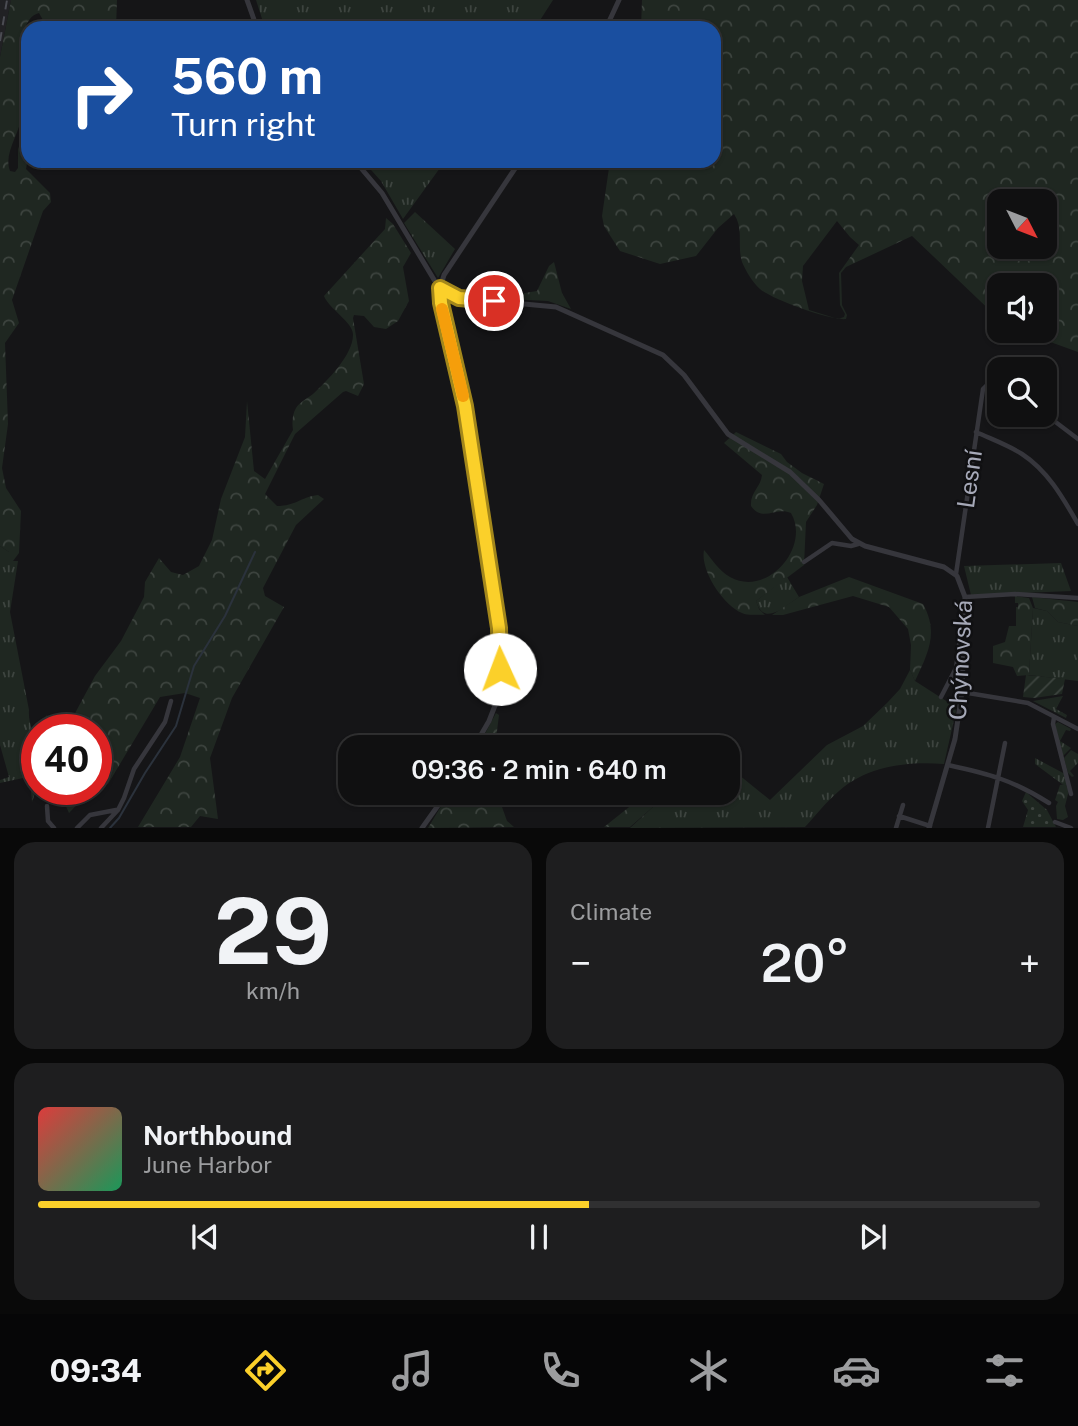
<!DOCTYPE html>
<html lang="en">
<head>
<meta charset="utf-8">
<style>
	body { margin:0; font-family:"Public Sans",sans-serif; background:#1e1e1f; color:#f1f3f6; height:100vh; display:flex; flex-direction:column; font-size:26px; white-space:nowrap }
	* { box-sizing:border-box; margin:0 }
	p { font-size:23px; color:#9c9d9f }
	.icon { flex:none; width:38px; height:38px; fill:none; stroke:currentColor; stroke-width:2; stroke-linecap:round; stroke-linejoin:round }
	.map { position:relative; height:828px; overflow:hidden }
	.panel { display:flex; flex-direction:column; gap:14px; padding:14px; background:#090909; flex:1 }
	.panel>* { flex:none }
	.guide { position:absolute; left:21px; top:21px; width:700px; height:147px; border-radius:21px; box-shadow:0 2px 5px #0004,0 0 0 2px #303031; background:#1a4fa0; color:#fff; overflow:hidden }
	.needle { width:46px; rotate:132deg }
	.tools { position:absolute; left:987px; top:189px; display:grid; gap:14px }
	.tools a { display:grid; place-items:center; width:70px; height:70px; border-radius:14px; background:#101011; box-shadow:0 2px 5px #0004,0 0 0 2px #303031; font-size:35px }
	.speed { position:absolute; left:21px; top:714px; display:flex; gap:14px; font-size:35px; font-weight:700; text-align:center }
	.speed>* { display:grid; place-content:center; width:91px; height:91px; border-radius:50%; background:#101011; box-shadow:0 2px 5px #0004,0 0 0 2px #303031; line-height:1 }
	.speed .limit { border:10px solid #d22; background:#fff; color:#111 }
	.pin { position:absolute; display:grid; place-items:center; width:60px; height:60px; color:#fff; margin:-30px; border:4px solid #fff; border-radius:50%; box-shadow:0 2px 7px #0007 }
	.me { position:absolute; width:77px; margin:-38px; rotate:358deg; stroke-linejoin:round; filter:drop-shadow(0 0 5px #0008) }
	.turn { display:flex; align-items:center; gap:24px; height:147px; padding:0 35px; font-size:32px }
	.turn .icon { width:91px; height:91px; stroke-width:2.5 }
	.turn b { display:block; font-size:49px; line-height:60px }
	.big { font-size:52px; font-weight:600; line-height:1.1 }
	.panel .card { flex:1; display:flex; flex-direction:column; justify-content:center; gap:10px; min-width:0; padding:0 24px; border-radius:21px; background:#1e1e1f }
	.panel .dial { align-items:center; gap:0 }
	.dial b { font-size:91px; line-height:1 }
	.song { display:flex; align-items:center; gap:21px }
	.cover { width:84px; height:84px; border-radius:10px; background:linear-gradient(135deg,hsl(0 70% 55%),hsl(150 70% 35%)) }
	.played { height:7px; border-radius:4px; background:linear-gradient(90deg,#fbd02a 55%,#303031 55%) }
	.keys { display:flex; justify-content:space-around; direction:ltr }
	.heat { display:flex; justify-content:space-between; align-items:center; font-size:38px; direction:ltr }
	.panel .tiles { flex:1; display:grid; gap:14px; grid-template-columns:1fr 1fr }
	.card:last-child { grid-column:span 2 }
	.trip { position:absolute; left:338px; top:735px; width:402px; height:70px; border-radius:21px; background:#101011; box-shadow:0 2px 5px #0004,0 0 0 2px #303031; font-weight:600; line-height:70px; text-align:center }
	.menu { display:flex; height:112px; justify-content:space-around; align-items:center; background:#060607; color:#9c9d9f }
	.menu .icon { width:49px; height:49px }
	.menu .current { color:#fbd02a }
	.menu b { font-size:32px; color:#f1f3f6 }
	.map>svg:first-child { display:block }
	.built { fill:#212124 }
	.grass { fill:url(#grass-tufts) }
	.forest { fill:url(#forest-crowns); fill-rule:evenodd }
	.park { fill:url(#park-dots) }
	.garden { fill:url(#garden-furrows) }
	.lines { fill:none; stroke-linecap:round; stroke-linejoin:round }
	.stream { stroke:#2b323c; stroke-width:2 }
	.minor { stroke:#36363c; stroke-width:4.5 }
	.tertiary { stroke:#36363c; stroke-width:5 }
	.rail { stroke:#4b4c53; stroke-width:2; stroke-dasharray:9 7; stroke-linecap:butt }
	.route-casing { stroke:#a3871b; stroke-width:18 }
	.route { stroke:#fbd02a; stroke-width:12 }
	.slow { stroke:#f59e0b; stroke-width:12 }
	.labels { text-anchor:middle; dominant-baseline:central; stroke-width:5; stroke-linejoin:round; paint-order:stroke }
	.street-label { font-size:24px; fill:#a6a9b8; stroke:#101012 }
</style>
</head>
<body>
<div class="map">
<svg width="1078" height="828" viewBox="0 0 1078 828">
	<defs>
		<pattern id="grass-tufts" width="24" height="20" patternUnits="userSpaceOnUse" patternTransform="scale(1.75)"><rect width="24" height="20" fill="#1f2721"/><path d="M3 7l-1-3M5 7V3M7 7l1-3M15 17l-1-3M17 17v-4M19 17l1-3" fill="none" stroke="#3d443f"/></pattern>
		<pattern id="forest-crowns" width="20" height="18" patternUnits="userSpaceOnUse" patternTransform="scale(1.75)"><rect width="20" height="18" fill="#1f2721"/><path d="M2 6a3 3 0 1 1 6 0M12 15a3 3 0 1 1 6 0" fill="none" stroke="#3d443f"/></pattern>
		<pattern id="park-dots" width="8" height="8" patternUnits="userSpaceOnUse" patternTransform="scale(1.75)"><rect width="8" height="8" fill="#1f2721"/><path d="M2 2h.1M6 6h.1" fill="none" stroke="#3d443f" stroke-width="1.8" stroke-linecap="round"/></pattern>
		<pattern id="garden-furrows" width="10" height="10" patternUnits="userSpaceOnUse" patternTransform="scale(1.75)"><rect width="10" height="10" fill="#1f2721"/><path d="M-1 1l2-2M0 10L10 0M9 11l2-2" fill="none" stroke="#3d443f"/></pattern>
	</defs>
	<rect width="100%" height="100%" fill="#151517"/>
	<path class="built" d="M0,0H11L0,57Z
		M1005,355L1024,364L1022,369H1008L1000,366Z"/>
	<path class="grass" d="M256,0H553L535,28H265Z
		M363,161H445L403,219L381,181Z
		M415,212L455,249L438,278L404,223Z
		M0,546L9,552V561H18L10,612L29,710C28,724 34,734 37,747C40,765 38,787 32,802L30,780L23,778L0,783V780L9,777L0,745Z
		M1061,563L1071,591L971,595L964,566Z
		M787,577L799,597C784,607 764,627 756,601Z
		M1033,608L1047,611L1058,622L1078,626V681L1029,675Z
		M910,670L915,681L954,706L956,711L944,764C908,761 867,766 839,791C827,801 816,815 805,827L630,828L654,806L643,796L648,793H728V766L770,800L827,745L863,726L887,703L900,689Z
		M1063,696L1056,709L1067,715L1066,718L1033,701Z
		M1058,722L1071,729L1070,731L1066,730L1060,741L1071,748L1063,756L1055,724Z
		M1071,750L1078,754V763L1070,771L1074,776L1072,777L1068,773L1064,758Z
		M1035,758L1065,774L1068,786L1062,784L1035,764Z"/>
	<path class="forest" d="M11,0H117L116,28H41L43,20L39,13C12,19 23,93 22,114C20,134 3,153 10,171L15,172L18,168V149L28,124V158L26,169L50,193L51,202L43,211L12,300L19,323L5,343L8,424L2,468L6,488L21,511L19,553L13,561L9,562V552L0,546V57Z
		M642,0H1078V352L1020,331H1045V285H999V319L912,236L846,267L841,273L842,305L847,315L846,319C831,321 771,299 760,289C752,282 746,271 742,262C737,246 744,229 734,214L718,228L696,256L660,264L620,251L604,226L602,216L610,161H714V28H641ZM999,201H1045V247H999ZM837,221L850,237L859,245L839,273L840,305L845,314L844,317L838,319L809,310L802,281L803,266Z
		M386,218L393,224L411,253L403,267L409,301L398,321L386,329L374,327L364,316L354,315L353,318L364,384L358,396L346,391L343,392L295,434L265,494L277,506C296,506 301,497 318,495L324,499L296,525L263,588L265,596L284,607L232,698L210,758L218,819L200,816L191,827H138L180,757L200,698L185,693L160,697L108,784L88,793L69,813L61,795L55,789H96V730H66L95,676L121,641L144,597L145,582L159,558L171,572L183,575L199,566L212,540L221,499L245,437L247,401L254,471L265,479L293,430C292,423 292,415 296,408C300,402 308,398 313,394C327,381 353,355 353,335C354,323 329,309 324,296L385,229Z
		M554,262L562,293L571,309L548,301L507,299V296L537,291L549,266Z
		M736,432L781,454L787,462L802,473L824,484L817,505L806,522L804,565L756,601L759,609L765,615C758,614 748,616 742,613C723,605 700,570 704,550C712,559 719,571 730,577C767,598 811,547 791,513C776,506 763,523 751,506C750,492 761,487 762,475L724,443Z
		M849,577L923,604C939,633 928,653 915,681L910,670L911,645L908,629L889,607L853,596L783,615H772L799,597Z
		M1015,596L1029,598L1033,608L1029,675L1017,676L1013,667L993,663V646L1005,642L1009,626H1016V607H1018V603H1015Z
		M1032,597L1078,602V626L1058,622L1047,611L1035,608Z
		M496,713L499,715L495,747H478Z
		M47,715L51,730H37V748L31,730Z
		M1065,784L1069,790L1065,806L1068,817L1063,820L1057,819L1056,806L1058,802L1055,800L1060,785Z
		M449,793H497L507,821L514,827L428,828Z
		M643,796L654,806L630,827H604Z"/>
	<path class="park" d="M1026,792L1047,810L1056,827H1023L1028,810L1022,801Z"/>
	<path class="garden" d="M1026,675L1065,679L1062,694L1034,698L1023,697Z"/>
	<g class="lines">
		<path class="stream" d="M110,828L119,818L145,773L176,726L194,666L225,616L255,552"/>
		<path class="minor" d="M1045,414L1078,439
			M976,432C991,439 1008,445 1022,454C1048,471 1063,498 1078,524
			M804,562L832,543L851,546L858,544
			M956,574L983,389L987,385L999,391
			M965,597L1015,594L1078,598
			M962,692L1028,703L1078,729
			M941,697L956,668L961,630L964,627
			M1054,717L1053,724L1071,794
			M948,765C989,774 1013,780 1049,803
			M47,806L48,821L54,828
			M899,816L930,826
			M1055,822L1071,828
			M77,828L90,815L116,810
			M101,828L118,810L124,798L134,769L165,722L171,701
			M896,828L903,805
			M988,828L1005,743"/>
		<path class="tertiary" d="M247,0L257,28
			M606,28L619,0
			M355,161L382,193L436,283L449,295L459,298L556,307L663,355L684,375L728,434L790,472L819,500L852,539L865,546L944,567L957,576L965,597L962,692L955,739L929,828
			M474,747L489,721L496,703L500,650L465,406L441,303L440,288L444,275L520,161
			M422,828L447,793"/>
		<path class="rail" d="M0,41L7,0"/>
	</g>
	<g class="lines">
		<g class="route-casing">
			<path id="route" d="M494,301L459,298L440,288L441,303L465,406L499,628L500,669"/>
		</g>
		<use href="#route" class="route"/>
		<path class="slow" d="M442,309L463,396"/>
	</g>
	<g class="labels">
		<g class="street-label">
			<text transform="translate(969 479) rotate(-82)">Lesní</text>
			<text transform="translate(960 660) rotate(-87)">Chýnovská</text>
		</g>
	</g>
</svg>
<div class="tools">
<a><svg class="needle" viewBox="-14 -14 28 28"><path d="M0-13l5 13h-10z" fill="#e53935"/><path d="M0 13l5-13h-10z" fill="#9c9d9f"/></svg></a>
<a><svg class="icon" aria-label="sound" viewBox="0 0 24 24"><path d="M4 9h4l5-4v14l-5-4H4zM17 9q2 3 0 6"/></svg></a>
<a><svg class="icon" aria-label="search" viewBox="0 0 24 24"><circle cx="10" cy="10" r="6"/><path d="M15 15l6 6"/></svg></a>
</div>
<div class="speed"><div class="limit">40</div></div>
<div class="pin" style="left:494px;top:301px;background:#d93025"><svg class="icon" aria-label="arrive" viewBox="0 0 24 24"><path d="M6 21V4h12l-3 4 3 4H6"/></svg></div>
<svg class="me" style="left:500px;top:669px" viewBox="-20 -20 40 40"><circle r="19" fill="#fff"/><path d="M0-13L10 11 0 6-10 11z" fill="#fbd02a"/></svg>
<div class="trip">09:36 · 2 min · 640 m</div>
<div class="guide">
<div class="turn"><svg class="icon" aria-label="right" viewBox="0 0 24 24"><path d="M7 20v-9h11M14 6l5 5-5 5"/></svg><div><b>560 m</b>Turn right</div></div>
</div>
</div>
<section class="panel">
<div class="tiles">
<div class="card dial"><b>29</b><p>km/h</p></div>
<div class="card"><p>Climate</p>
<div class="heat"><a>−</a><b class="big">20°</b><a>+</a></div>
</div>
<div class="card">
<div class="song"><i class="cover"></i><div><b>Northbound</b><p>June Harbor</p></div></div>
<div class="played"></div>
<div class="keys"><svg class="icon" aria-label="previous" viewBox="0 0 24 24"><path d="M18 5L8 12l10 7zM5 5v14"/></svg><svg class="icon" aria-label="pause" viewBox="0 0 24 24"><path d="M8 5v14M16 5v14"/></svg><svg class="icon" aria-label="next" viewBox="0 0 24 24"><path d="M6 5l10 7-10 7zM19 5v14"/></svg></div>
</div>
</div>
</section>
<nav class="menu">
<b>09:34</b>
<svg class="icon current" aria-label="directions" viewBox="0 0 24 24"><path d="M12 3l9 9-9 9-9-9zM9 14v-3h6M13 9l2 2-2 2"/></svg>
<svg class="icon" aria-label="music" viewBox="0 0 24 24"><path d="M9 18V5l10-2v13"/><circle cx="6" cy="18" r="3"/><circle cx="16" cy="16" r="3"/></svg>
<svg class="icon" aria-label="phone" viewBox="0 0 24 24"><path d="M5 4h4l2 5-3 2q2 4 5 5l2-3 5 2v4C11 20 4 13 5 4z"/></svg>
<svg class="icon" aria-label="climate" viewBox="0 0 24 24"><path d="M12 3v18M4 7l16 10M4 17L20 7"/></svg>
<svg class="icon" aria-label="car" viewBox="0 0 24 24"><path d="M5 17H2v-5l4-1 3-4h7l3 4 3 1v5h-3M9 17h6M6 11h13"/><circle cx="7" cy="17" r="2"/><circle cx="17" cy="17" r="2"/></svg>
<svg class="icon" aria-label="filters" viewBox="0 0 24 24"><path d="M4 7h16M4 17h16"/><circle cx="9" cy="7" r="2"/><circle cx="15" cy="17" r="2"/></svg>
</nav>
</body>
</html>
